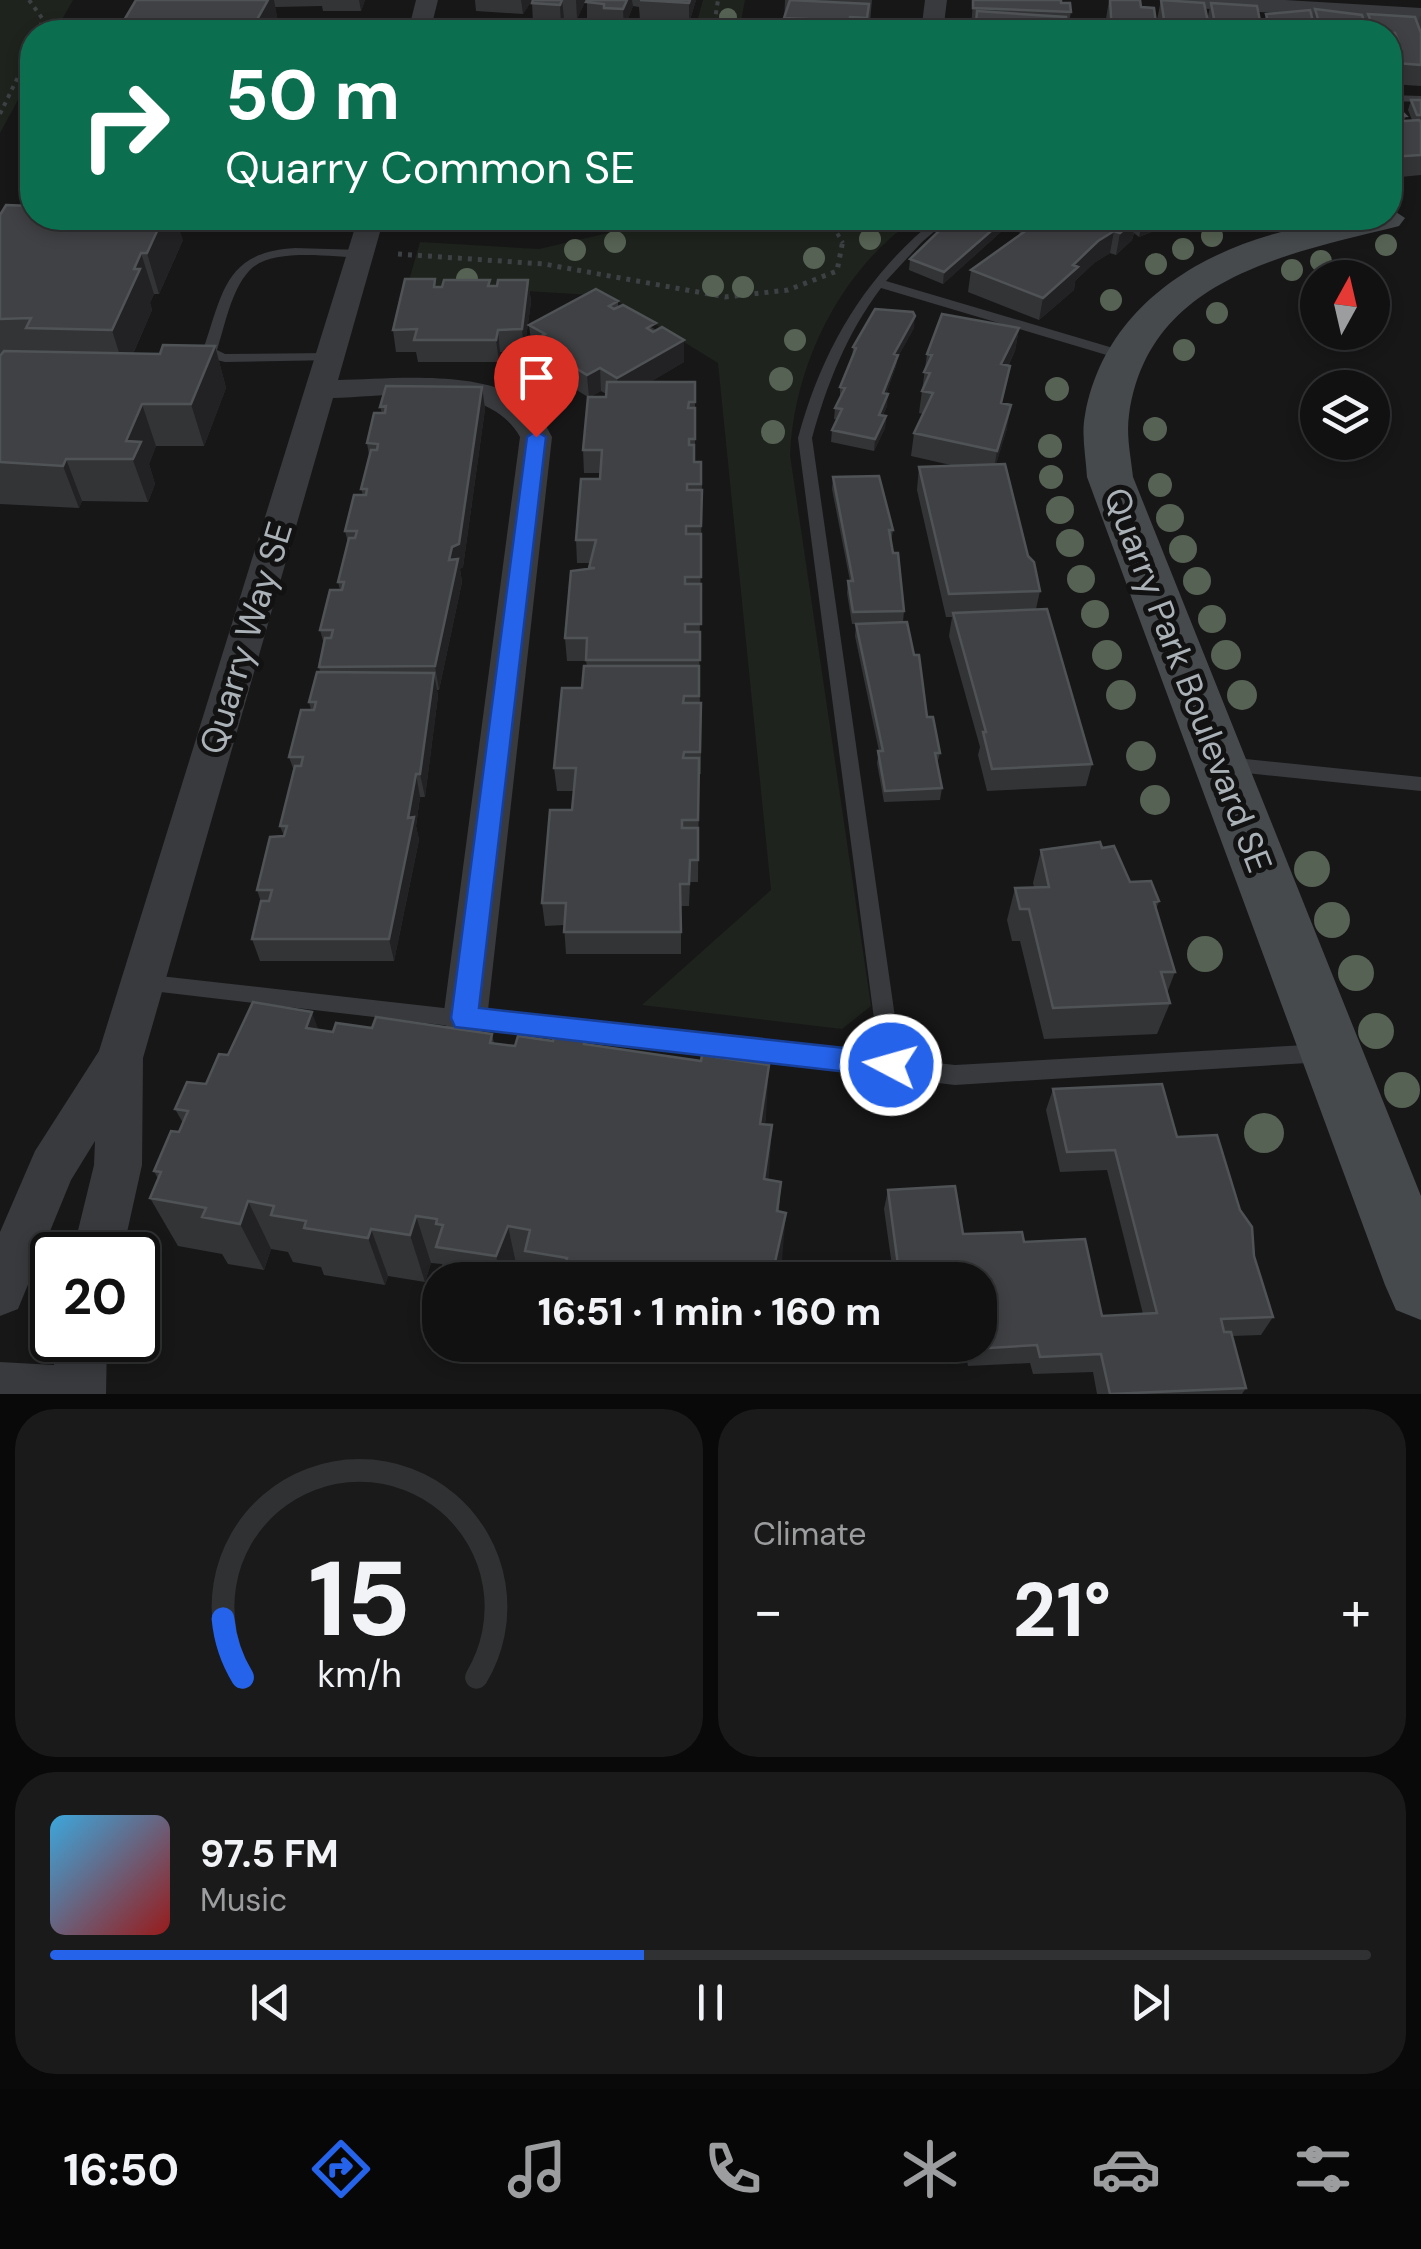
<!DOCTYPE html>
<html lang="en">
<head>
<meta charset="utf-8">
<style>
	body { margin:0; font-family:"DM Sans",sans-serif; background:#1a1a1b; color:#f1f3f6; height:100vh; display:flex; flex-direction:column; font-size:38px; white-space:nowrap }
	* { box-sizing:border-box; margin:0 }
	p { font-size:32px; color:#9c9d9f }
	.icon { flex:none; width:55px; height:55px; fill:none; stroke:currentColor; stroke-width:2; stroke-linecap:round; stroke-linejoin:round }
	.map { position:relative; height:1394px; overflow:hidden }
	.drawer { display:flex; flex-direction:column; gap:15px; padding:15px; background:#09090a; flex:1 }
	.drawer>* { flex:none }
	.hud { position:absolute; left:20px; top:20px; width:1382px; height:210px; border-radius:40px; box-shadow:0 5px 15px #0003,0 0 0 2px #303132; background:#0b6e4f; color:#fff; overflow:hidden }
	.needle { width:65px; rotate:8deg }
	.fabs { position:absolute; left:1300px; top:260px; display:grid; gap:20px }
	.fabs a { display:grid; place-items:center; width:90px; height:90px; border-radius:50%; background:#111112; box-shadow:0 5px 15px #0003,0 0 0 2px #303132; font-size:50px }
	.speed { position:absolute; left:30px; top:1232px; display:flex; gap:20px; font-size:50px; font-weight:700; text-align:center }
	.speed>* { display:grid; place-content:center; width:130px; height:130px; border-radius:50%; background:#111112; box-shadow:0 5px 15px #0003,0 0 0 2px #303132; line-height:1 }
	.speed .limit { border:5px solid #111; border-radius:15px; background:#fff; color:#111 }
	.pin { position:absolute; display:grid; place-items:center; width:85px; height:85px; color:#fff; margin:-102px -42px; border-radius:50% 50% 50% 0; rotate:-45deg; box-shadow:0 0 10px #0007 }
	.pin .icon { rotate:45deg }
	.me { position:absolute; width:110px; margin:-55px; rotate:276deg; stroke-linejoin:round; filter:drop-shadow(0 0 8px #0008) }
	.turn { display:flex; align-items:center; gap:35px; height:210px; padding:0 40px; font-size:45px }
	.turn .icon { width:130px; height:130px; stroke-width:2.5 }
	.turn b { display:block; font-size:70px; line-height:85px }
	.big { font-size:75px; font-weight:800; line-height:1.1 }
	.drawer .tile { flex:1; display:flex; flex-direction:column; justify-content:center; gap:15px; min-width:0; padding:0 35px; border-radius:40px; background:#1a1a1b }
	.drawer .dial { align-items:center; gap:0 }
	.dial svg { height:260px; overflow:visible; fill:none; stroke:#303132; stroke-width:7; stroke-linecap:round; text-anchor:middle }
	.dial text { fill:#f1f3f6; stroke:none }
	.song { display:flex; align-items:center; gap:30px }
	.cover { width:120px; height:120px; border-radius:15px; background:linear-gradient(135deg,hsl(200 70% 55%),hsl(0 70% 35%)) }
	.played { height:10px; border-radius:5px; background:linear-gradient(90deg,#2563eb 45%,#303132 45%) }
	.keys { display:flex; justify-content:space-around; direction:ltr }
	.heat { display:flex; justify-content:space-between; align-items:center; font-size:55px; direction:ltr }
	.drawer .tiles { flex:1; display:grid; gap:15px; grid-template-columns:1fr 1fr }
	.tile:last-child { grid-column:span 2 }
	.trip { position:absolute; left:422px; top:1262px; width:575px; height:100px; border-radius:40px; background:#111112; box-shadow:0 5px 15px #0003,0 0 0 2px #303132; font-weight:800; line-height:100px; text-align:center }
	.menu { display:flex; height:160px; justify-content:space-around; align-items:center; background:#070707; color:#9c9d9f }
	.menu .icon { width:70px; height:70px }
	.menu .active { color:#2563eb }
	.menu b { font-size:45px; color:#f1f3f6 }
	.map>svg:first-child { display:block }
	.green { fill:#1e231d }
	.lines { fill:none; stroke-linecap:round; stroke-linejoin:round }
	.path-far1 { stroke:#3e4144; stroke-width:4; stroke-dasharray:4 5; stroke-linecap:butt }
	.path { stroke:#3e4144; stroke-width:5; stroke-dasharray:4 6; stroke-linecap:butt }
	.lane { fill:#383a3d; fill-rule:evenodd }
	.street { fill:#383a3d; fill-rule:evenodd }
	.secondary { fill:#464a4d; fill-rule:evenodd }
	.tree { fill:#566253 }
	.wall { fill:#333436; fill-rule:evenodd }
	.shaded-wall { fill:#222224 }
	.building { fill:#404144; stroke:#505356; stroke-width:2.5 }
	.route { fill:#2563eb; stroke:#184099; stroke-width:2.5 }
	.labels { text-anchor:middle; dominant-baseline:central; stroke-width:10; stroke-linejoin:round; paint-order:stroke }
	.street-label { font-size:35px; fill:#aab2b7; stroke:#121213 }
</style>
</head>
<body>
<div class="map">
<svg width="1421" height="1394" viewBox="0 0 1421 1394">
	<rect width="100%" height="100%" fill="#171718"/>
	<path class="green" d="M0,0H73L55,32H32V74L0,133Z
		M703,0H745L739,32H694Z
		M673,218H916C840,270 794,365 790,455L871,1006L842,1029L642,1005L771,890L718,363L609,296L408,284L420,242L539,249Z"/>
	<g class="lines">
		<path class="path-far1" d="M29,0L42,18L40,32
			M713,32L718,0
			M0,114L32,48
			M828,218L843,243"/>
		<path class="path" d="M398,254L544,264L725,297L788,290L837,271L843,240"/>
		<path class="lane" d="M1390,95L1421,96V102L1390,101Z
			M937,218H950L922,242L886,281L1130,353L1132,356L1125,360L1120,359L881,288C847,333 827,384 812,438L901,1059L955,1065L1324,1044L1332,1046L1335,1053L1332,1060L1324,1062L955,1085L135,989L132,983L135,977L142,974L879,1057L798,438C822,349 865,276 937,218Z
			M295,248L362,250L368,254L362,258C332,257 270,247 249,271C231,291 225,325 217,350L225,354L330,353L337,357L335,360L225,362L208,358L203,350C223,292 225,252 295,248Z
			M1227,757L1421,777V791L1227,771L1221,769L1218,764L1221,759Z"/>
		<path class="street" d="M416,0H438L430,32H408Z
			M925,0H947L943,32H921Z
			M1167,0H1285L1421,8V22L1178,7Z
			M358,218H384L338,380C392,379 495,367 535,410C542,417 547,428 552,437L487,1019L481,1033L465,1039L449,1033L443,1019L520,437C487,378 390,397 333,398L143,1058L142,1165L122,1255H72L94,1165L95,1141L71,1180L18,1309L0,1316V1232L35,1151L99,1051Z
			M55,1340H107L106,1394H0V1362L54,1365Z"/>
		<path class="secondary" d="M1390,208L1405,218L1399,226C1288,254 1148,277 1129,415C1126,436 1131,457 1133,477L1421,1196V1320L1396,1310L1385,1285L1087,477C1086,457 1081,435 1085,415C1110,275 1264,218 1390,218Z"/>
	</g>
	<g class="tree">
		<circle cx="728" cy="17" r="9"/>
		<circle cx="1212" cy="236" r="11"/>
		<circle cx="870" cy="239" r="11"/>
		<circle cx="615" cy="242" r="11"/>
		<circle cx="1386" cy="245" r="11"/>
		<circle cx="1183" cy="249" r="11"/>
		<circle cx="575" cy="250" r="11"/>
		<circle cx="814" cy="258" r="11"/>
		<circle cx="1321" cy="261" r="11"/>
		<circle cx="1156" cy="264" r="11"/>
		<circle cx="1292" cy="270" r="11"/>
		<circle cx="467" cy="279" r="11"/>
		<circle cx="713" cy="286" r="11"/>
		<circle cx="743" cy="287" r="11"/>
		<circle cx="1111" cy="300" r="11"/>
		<circle cx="1217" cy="313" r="11"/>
		<circle cx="795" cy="340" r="11"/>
		<circle cx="1184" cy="350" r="11"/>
		<circle cx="781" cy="379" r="12"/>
		<circle cx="1057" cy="389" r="12"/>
		<circle cx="1155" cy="429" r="12"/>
		<circle cx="773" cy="432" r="12"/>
		<circle cx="1050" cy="446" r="12"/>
		<circle cx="1051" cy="477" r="12"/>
		<circle cx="1160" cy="485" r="12"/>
		<circle cx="1060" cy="510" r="14"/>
		<circle cx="1170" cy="518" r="14"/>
		<circle cx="1070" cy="543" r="14"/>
		<circle cx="1183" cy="549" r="14"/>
		<circle cx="1081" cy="579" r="14"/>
		<circle cx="1197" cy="581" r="14"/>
		<circle cx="1095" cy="614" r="14"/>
		<circle cx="1212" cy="619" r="14"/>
		<circle cx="1107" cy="655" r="15"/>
		<circle cx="1226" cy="655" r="15"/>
		<circle cx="1121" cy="695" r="15"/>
		<circle cx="1242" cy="695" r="15"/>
		<circle cx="1141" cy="756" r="15"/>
		<circle cx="1155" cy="800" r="15"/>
		<circle cx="1312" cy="869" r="18"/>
		<circle cx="1332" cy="920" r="18"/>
		<circle cx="1205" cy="954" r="18"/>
		<circle cx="1356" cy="973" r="18"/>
		<circle cx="1376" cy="1031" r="18"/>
		<circle cx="1402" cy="1090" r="18"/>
		<circle cx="1264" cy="1133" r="20"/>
	</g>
	<path class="wall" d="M136,0H365L361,11H323L322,6L275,7L278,22Z
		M475,0H532L523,14L476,11Z
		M533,0H586L577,19L564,18L561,25L533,23L532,3Z
		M587,0H696L689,23L640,20L639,7L633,6L624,29L605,28L604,24L587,22Z
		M785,0H872L870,22H868L867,32H770L784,23Z
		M973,0L1061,3L1071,12L1067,32H974L975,28H971Z
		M1109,0L1141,7L1156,23L1154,32H1107L1106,19Z
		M1161,0L1207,20L1211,3L1261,26L1260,32H1208L1207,26L1205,32H1159L1157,20Z
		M1315,9L1365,25L1368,14L1417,23L1420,16H1421V86L1390,84V32H1261L1266,14L1312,18Z
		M1390,100L1406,116L1404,121L1412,120L1408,110L1411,100H1421V175L1390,178Z
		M0,215L183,240L159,294H154L150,303L152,310L133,354H160L215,346L226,388L204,446H156L149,464L155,484L148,502L82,501L79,508L0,504Z
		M203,218H282L280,224L205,223Z
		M1040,218H1187L1139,237L1134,233L1132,240L1116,255L1110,253L1094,263L1075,281L1074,290L1039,320L968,292L971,270L1019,236L1020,230Z
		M1003,230L943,284L909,270L910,259Z
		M528,280L531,302L524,352H500L499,362H418L416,352H396L393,330L436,287L497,286Z
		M618,301V307L656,330L684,340V362L650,382H695V462L702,485L699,683L700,703H701V774H699L698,882H690L689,906H681V954H566L564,925L545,926L542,903L572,810L574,791H557L554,768L582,688L587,666L586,661H567L565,638L590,563H577L576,540L600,479V473H584L583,450L588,397L534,364L529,325ZM601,391L606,394V397H590Z
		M914,328L897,358L896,366L886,394L887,406L883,415L886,416L885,428L874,451L831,442L832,430L837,420L834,419L835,408L840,398V387L852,359L853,347Z
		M1019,328L1015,351L1008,366H1010L1002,403L1007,428L996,464L1040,591L1036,609L1092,764L1086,786L987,791L978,755L980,747L949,636L952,617H946L917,490L919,467L955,466L911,456L914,433L923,414L919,413L927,354Z
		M482,387L485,409L463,567L460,569L462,582L439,690H437L438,696L425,797H420L416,826L419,840L394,961H260L252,939L261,902L257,890L284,836L280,826L294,771L289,757L311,710L309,702L320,672L319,667L324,644L320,630L340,590L338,582L348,543L345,531L363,495L361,489L369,455L367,443L382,413L380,407Z
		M833,477L893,530L891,542L904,611L903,622L927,717L940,753L937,764L942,788L940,800L884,802L877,763L879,751L855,636L856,624H866H852L847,593L848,581H850L832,489Z
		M1102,848L1130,882L1159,901L1156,909L1175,972L1167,993L1170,1003L1157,1034L1044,1039L1020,941H1012L1007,920L1015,888L1034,887L1033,883L1041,850Z
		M372,1028L492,1034L494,1043L515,1046L553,1041L586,1044L766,1116L765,1124L768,1180L781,1182L779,1211L782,1260L778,1280H531L530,1275L518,1273L515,1280H446L442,1264L431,1263L425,1282L388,1276L385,1285L324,1275L321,1267L293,1262L288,1252L271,1249L264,1270L228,1264L222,1254L178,1246L150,1198L158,1179L154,1171L183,1123L175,1109L206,1084L319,1030L333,1032Z
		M1053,1089L1177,1137L1254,1256L1273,1317L1261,1335L1232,1336L1246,1388L1242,1394H1097L1093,1372L1033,1374L1030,1363L968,1366L964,1345H980V1280H894L884,1209L888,1190L963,1234L1024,1242L1102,1316L1143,1314L1107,1170L1060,1172L1046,1110Z"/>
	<path class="shaded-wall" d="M268,0H274L278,22L273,32H250Z
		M359,0H365L361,11Z
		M521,0H532L523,14Z
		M562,0L564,18L561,25L560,5Z
		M576,0H586L577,19Z
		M627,0H632L633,6L624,29L623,9Z
		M690,0H696L689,23V3Z
		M163,218H176L183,240L159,294L147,253Z
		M441,218H490L442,227Z
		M1006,218H1022L1003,230L943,284L944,272Z
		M1137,218L1132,240L1116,255L1120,233Z
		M1143,218H1187L1139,237Z
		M1114,231L1110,253L1094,263L1075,281L1074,290L1039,320L1043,298L1098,241Z
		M141,253L154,294L150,303L152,310L125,372L112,330Z
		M528,280L531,302L524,352L522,329Z
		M915,316L914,328L897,358L896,366L882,405L883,393L894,354Z
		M1019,328L1015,351L997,387L1001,364Z
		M498,330L500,352L499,362L496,340Z
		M684,340V362L618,401L617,378Z
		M215,346L226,388L204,446L191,404Z
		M600,368L601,391L589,398L587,375Z
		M482,387L485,409L463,567L460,569L462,582L439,690L435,666L449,560Z
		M888,394L887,406L878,426L879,415Z
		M142,404L156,446L149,464L155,484L148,502L126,441Z
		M1011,405L1007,428L993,474L997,451Z
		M886,416L885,428L874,451L875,439Z
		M66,459L82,501L79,508L63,466Z
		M434,673L438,696L425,797L420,774Z
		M416,774L420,797L416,826L419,840L394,961L389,939Z
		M312,1012L331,1064L306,1028Z
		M769,1065L766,1116L758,1173L760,1124Z
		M772,1125L769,1175L761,1228L764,1179Z
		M248,1201L271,1249L264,1270L240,1224Z
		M786,1213L782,1260L778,1280H771Z
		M416,1216L431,1263L425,1282L410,1235Z
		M508,1226L518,1273L515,1280H502L496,1256Z
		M371,1229L388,1276L385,1285L368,1238Z"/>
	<path class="building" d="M136,0H268L250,32H117Z
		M533,0H562L560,5L532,3Z
		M587,0H627L623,9L604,8V4L586,2Z
		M640,0H690L689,3Z
		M790,0L869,4L867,18L850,17L849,21L784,18Z
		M973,0H1061V3H1070L1071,12L973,8Z
		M1110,0H1140L1141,7L1154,8L1156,23H1140L1141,32H1112Z
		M1161,0L1204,3L1208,22L1192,21L1193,28L1165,26Z
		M1211,3L1257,6L1261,26L1245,25L1246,31L1216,29Z
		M1315,9L1362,15L1367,32L1350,31L1351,32H1322Z
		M1310,10L1316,32H1290L1289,25L1269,24L1266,14Z
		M977,11L1066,17L1067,26H1055V32H1005V26L976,24Z
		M1368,14L1415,17L1421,33V65L1397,63L1391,47L1401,48L1395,33L1375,32Z
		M770,23H828L829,28H840L841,32H770Z
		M488,30L523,32H485Z
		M1390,100L1406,116L1390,117Z
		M1411,100H1421V115H1417Z
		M1419,120L1421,122V155L1390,157V122Z
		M6,205L32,206V218H163L147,253H141L134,269H140L112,330L26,328L31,318L0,319V215Z
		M959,218H1006L944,272L910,259L941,229Z
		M1040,218H1137L1120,233L1114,231L1098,241L1073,265L1078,267L1043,298L971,270L1024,232L1020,230Z
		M405,279H435L434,287H442L444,280H490L488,286H497L498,280H528L522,329L498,330L496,340H414L417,329L393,330Z
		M596,289L618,301L609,306L614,309L623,305L656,323L647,328L653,332L662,327L684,340L617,378L600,368L587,375L532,341L545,334L529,325Z
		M875,309L913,312L915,316L894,354L898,355L883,393L888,394L879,415L886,416L875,439L832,430L842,409L835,408L845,388L840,387L856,348L853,347Z
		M942,314L1019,328L1001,364L1010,366L1001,403L1011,405L997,451L914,433L933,393L922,391L930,373L924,372L932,355L927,354Z
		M163,345L215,346L191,404H142L126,441L141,442L133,459H66L63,466L0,462V356L4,351L160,354Z
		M607,382H695V402H689L688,408H695V439H689V445H694V462H701V484H687V490H702L701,526H686V534H701V577H685V584H701V624H685V632H700V660H586L587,638H565L571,571L595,568H589L596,540H576L581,479H600L602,450H583L588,397H606Z
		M386,386L482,387L459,544L452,547L449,560L458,559L435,666L319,667L325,638H331L333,630H320L330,590H342L344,582H338L349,538H355L357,531H345L354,495H366L367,489H361L371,450H377L378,444L367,443L374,413H385L386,406L380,407Z
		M1005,464L1028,556L1034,562L1040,591L949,594L919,467Z
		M879,476L893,530H889L893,553H898L904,611L853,612L848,581H853L833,477Z
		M1047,609L1092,764L992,769L983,732H986L953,613Z
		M907,622L914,655H919L927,717H933L940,753H935L942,788L885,791L878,751H883L856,624Z
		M584,666H699V696H684L683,703H701L700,752H684L683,758H699L698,820H682V828H698V860H690L689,884H680L681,932H564L566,903H542L550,810H572L576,768H554L562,688H582Z
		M317,672L434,673L420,774H416L408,818L414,817L389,939H252L261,901H269L272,890H257L270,837L284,836L287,826H280L295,766H301L303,757H289L301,710H314L316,702H309Z
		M1100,842L1102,848L1114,846L1130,882L1151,881L1159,901L1154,902L1175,972H1161L1170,1003L1053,1008L1029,909H1020L1015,888L1049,887L1041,850Z
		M253,1002L312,1012L306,1028L333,1032L336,1023L372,1028L376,1017L492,1034L490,1043L515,1046L518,1036L553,1041L555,1035L585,1039L584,1044L701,1061L702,1055L769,1065L760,1124L772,1125L764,1179L781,1182L777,1211L786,1213L771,1280H750L710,1274L708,1280H667L668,1272L633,1267L630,1276L565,1265L567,1258L525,1251L530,1230L508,1226L496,1256L436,1247L443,1225L436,1224L437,1219L416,1216L410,1235L371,1229L368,1238L304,1228L306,1221L271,1215L274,1206L248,1201L240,1224L202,1217L206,1208L150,1198L161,1172L154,1171L171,1131L179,1132L188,1111L175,1109L187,1082L206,1084L219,1054L228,1055Z
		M1162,1084L1177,1137L1217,1135L1240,1210L1252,1227L1254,1256L1273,1317L1221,1319L1224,1332H1231L1246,1388L1110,1394L1101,1354L1040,1357L1037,1345L973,1349V1345H980V1280H900L888,1190L955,1186L963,1234L1022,1232L1024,1242L1085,1239L1102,1316L1157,1313L1115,1150L1067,1152L1053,1089Z"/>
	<path class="route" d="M536,431L546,437L479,1008L891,1053L901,1056L905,1065L901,1074L891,1077L455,1027L451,1018L527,437Z"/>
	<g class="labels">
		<g class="street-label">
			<text transform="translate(246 638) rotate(-73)">Quarry Way SE</text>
			<text transform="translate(1188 680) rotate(69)">Quarry Park Boulevard SE</text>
		</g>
	</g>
</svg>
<div class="fabs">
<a><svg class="needle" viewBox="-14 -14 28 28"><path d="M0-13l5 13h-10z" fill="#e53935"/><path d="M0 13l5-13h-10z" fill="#9c9d9f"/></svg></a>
<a><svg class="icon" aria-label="layers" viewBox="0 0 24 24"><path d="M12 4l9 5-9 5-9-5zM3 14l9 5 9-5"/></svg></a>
</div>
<div class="speed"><div class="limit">20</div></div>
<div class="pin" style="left:536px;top:437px;background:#d93025"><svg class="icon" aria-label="arrive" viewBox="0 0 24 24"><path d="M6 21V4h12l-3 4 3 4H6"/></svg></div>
<svg class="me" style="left:891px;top:1065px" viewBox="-20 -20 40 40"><circle r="17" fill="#2563eb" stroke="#fff" stroke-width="3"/><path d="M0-11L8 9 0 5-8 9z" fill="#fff"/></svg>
<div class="trip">16:51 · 1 min · 160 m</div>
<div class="hud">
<div class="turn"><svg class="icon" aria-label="right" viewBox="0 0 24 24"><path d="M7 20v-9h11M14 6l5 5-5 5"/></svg><div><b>50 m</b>Quarry Common SE</div></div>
</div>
</div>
<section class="drawer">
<div class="tiles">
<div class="tile dial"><svg viewBox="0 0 100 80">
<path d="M14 69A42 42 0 1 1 86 69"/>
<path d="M14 69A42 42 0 0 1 8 51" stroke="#2563eb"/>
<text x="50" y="56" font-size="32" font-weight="700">15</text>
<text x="50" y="72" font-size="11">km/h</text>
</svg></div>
<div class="tile"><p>Climate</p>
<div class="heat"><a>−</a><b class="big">21°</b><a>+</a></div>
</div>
<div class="tile">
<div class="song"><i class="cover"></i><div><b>97.5 FM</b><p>Music</p></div></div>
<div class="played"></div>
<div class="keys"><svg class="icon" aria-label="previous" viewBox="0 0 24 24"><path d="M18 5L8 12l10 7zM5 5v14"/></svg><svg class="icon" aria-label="pause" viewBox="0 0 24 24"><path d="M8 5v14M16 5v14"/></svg><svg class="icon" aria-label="next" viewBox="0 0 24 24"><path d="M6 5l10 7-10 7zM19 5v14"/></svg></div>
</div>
</div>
</section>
<nav class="menu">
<b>16:50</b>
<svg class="icon active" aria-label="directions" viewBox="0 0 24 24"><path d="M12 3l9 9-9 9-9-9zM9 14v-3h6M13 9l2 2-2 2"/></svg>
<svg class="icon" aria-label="music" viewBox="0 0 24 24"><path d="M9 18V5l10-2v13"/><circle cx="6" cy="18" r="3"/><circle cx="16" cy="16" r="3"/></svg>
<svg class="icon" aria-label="phone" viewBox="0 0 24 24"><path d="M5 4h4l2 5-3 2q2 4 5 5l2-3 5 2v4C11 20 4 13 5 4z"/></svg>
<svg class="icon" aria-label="climate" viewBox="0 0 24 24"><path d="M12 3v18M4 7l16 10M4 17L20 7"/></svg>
<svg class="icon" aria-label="car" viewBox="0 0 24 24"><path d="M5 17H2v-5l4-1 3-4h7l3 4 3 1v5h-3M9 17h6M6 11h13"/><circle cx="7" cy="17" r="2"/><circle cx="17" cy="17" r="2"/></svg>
<svg class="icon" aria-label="filters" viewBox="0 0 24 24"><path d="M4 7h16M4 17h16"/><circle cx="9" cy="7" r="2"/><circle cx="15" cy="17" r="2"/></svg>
</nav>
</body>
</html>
